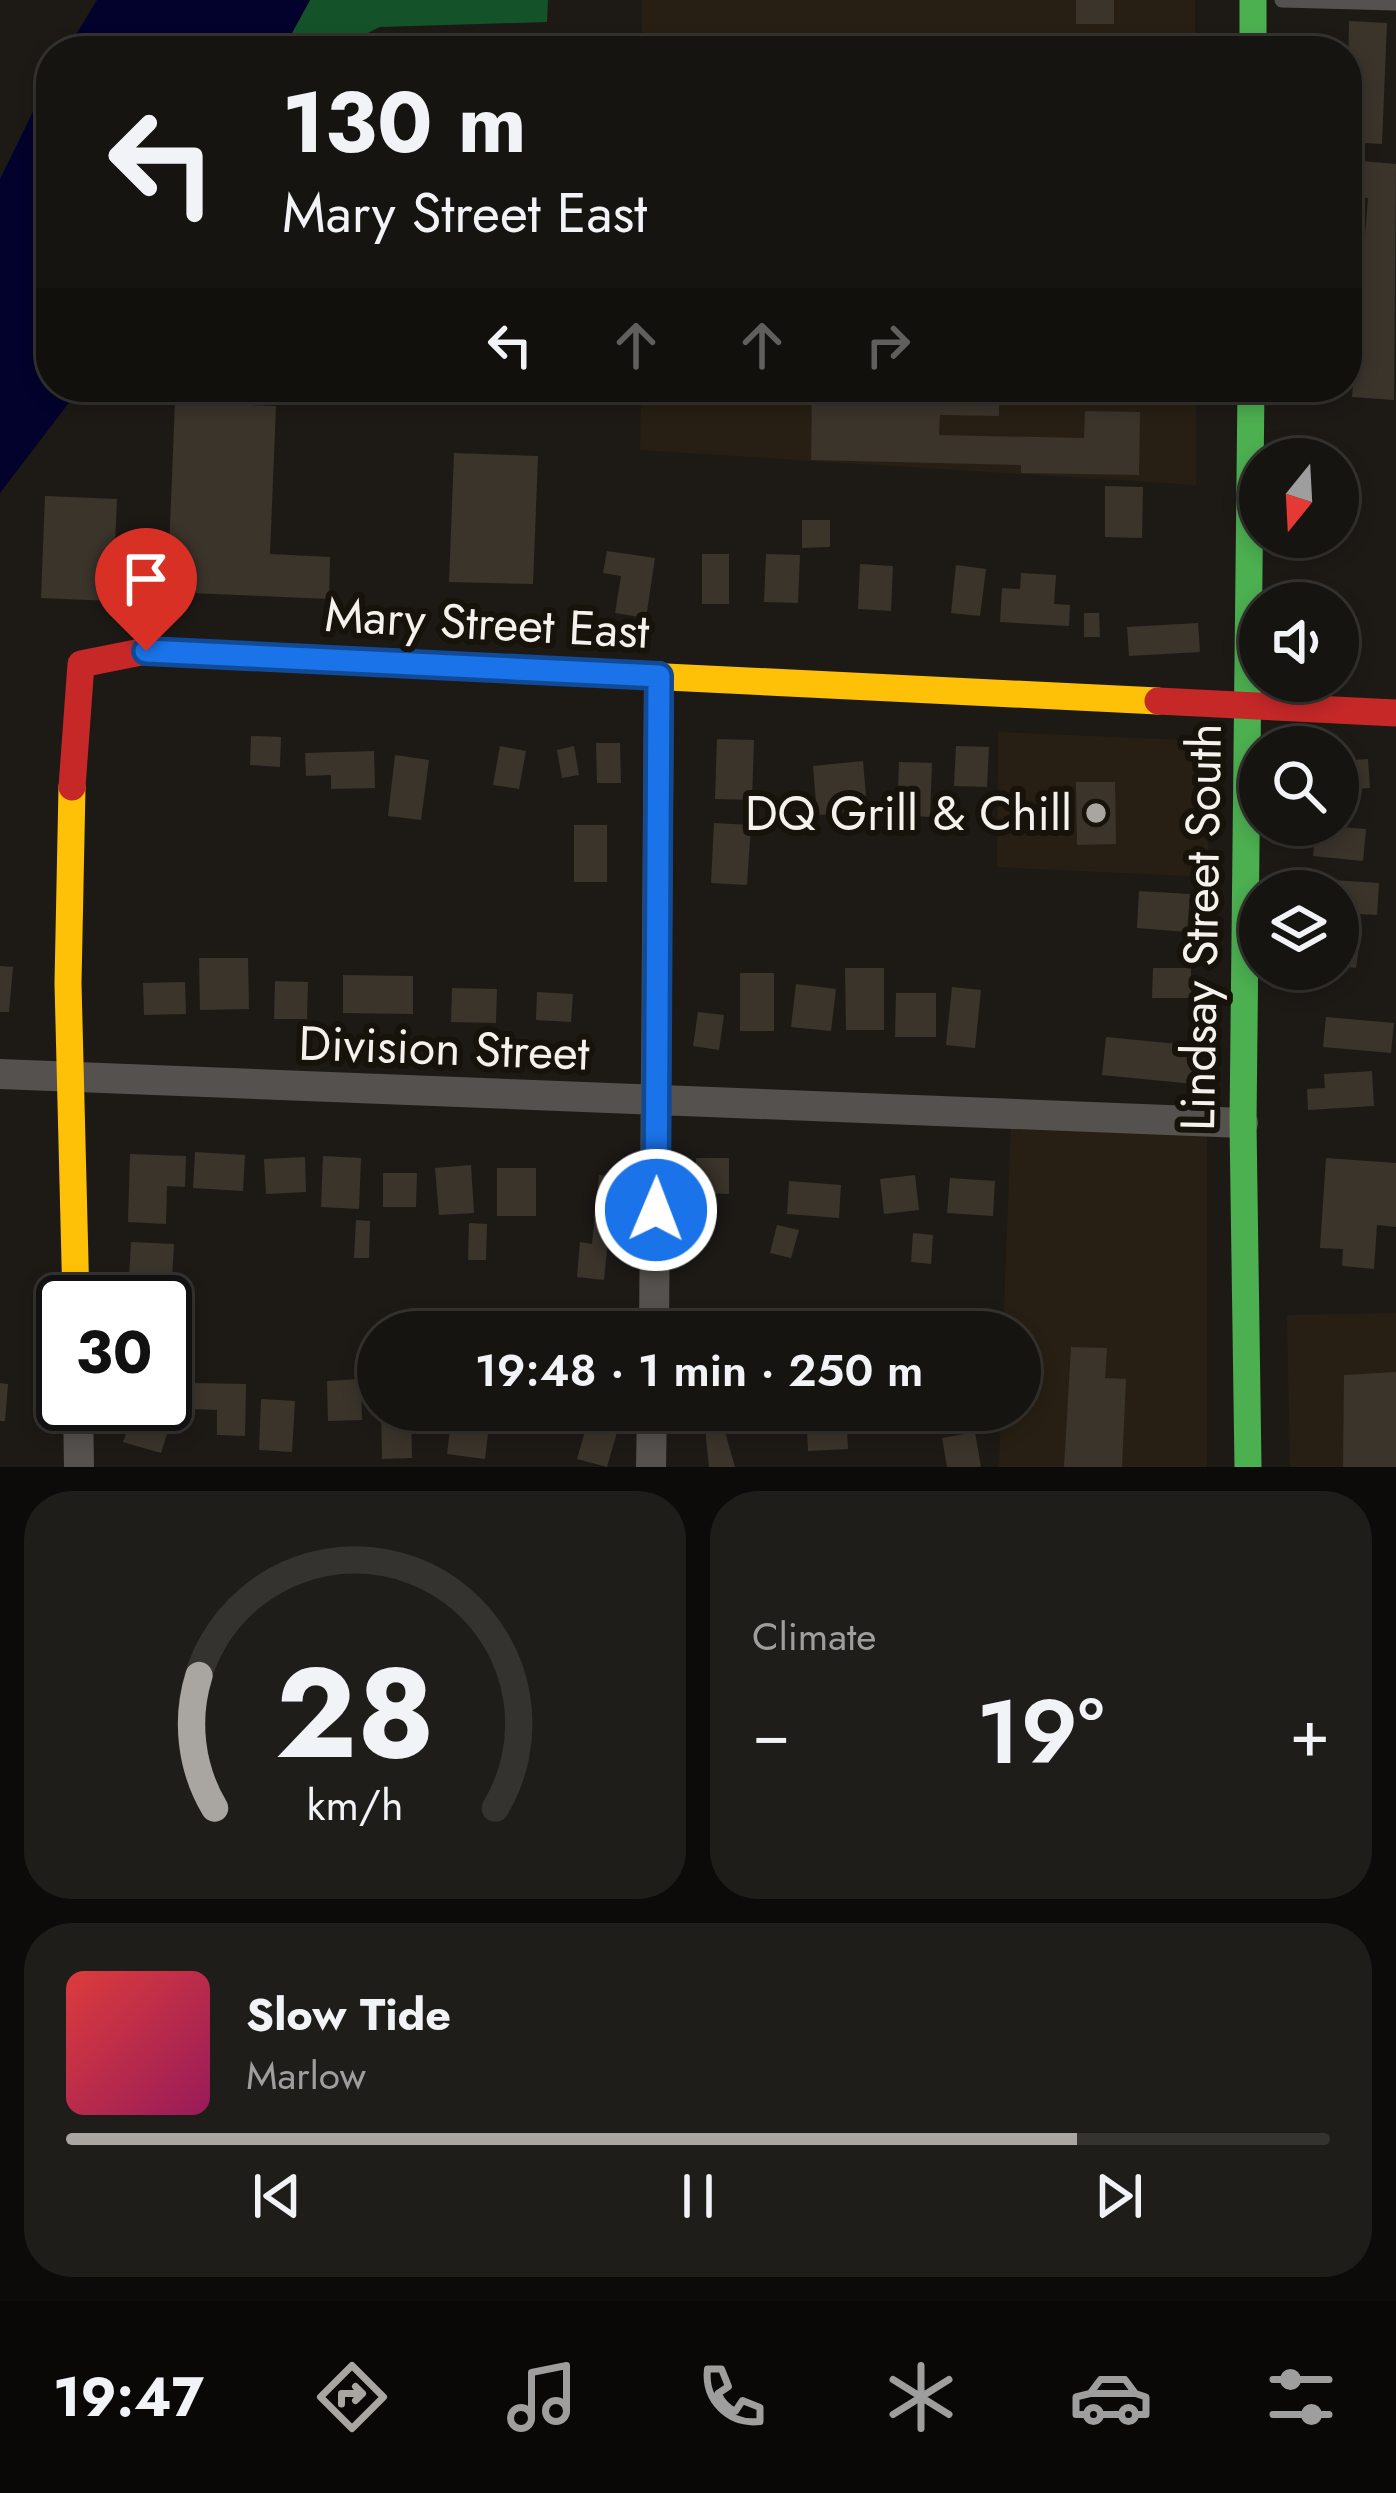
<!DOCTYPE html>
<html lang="en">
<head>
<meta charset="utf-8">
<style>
	body { margin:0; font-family:Jost,sans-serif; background:#1f1d19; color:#f1f3f6; height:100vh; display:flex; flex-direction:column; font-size:45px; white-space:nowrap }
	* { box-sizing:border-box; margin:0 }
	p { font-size:39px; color:#9e9e9f }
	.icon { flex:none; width:66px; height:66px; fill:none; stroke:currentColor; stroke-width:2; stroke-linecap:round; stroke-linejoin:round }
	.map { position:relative; height:1467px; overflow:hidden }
	.details { display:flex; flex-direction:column; gap:24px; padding:24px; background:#0c0b09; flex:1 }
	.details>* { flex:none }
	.hud { position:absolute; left:36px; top:36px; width:1326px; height:366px; border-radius:48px; box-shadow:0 6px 18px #0003,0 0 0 3px #353330; background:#161410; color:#f1f3f6; overflow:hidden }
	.needle { width:78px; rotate:198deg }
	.buttons { position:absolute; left:1239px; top:438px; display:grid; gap:24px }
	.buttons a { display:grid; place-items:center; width:120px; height:120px; border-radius:50%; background:#161410; box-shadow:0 6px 18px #0003,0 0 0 3px #353330; font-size:60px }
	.speed { position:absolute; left:36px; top:1275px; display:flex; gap:24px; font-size:60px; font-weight:700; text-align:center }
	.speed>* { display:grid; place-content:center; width:156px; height:156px; border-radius:50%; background:#161410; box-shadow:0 6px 18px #0003,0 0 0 3px #353330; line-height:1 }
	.speed .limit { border:6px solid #111; border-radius:18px; background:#fff; color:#111 }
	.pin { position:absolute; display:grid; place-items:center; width:102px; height:102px; color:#fff; margin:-123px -51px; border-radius:50% 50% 50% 0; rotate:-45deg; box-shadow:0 0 12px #0007 }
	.pin .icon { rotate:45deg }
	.me { position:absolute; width:132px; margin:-66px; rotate:1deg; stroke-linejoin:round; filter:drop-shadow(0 0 9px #0008) }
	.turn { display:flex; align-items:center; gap:42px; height:252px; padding:0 48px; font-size:54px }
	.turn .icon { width:156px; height:156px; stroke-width:2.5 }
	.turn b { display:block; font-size:84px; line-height:102px }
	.lanes { display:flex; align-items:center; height:114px; padding:0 48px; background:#0003; justify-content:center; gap:60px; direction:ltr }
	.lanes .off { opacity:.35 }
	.big { font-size:90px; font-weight:600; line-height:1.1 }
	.details .card { flex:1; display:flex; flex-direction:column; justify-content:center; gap:18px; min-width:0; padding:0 42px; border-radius:48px; background:#1f1d19 }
	.details .dial { align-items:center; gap:0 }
	.dial svg { height:312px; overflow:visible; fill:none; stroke:#353330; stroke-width:7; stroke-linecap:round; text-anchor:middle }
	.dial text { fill:#f1f3f6; stroke:none }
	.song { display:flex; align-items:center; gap:36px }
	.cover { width:144px; height:144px; border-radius:18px; background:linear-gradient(135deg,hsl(0 70% 55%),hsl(330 70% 35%)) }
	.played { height:12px; border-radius:6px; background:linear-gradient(90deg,#a9a6a1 80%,#353330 80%) }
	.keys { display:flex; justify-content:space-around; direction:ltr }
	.heat { display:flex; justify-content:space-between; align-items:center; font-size:66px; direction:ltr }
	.details .tiles { flex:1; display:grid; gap:24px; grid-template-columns:1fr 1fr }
	.card:last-child { grid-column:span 2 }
	.trip { position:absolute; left:357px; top:1311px; width:684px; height:120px; border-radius:60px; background:#161410; box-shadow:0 6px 18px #0003,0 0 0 3px #353330; font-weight:600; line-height:120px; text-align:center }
	.dock { display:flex; height:192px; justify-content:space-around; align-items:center; background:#090806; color:#9e9e9f }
	.dock .icon { width:84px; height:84px }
	.dock .selected { color:#a9a6a1 }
	.dock b { font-size:54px; color:#f1f3f6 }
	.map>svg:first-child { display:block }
	.built { fill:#271f13 }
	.forest { fill:#145329 }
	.water { fill:#03022c }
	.building { fill:#3a342b }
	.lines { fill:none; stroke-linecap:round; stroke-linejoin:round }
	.lane { stroke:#54514e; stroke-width:15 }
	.street { stroke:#54514e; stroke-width:30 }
	.fast { stroke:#4caf50; stroke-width:27 }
	.slow { stroke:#ffc107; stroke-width:27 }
	.jam { stroke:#c62828; stroke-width:27 }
	.route-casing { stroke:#114b97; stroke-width:30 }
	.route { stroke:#1a73e8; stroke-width:21 }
	.poi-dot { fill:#a9a6a1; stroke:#17120a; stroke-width:4.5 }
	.labels { text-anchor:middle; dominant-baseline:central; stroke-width:12; stroke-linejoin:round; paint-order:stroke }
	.street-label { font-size:48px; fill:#f5f1ec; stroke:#17120a }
	.poi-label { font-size:48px; fill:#f5f1ec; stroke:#17120a; text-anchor:end }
</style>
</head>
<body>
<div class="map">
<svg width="1396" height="1467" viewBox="0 0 1396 1467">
	<rect width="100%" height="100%" fill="#1d1a16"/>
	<path class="built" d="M642,0H1195V51H642Z
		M641,387H1196V485L640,450Z
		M998,732L1206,741L1209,877L997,867Z
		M1011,1126L1207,1134V1467H999L1001,1410H1020V1332H1003Z
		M1396,1313V1467H1290L1287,1315Z"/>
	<path class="forest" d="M310,0H548L547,22L380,27L331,51L286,44Z"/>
	<path class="water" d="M97,0H310L282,51H66Z
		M51,75V387H81L0,493V179Z"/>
	<path class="building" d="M1076,0H1114V24H1076Z
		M1349,21L1387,23L1382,144L1347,142Z
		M1349,160L1396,164L1394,400L1352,397L1368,198L1347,196Z
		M812,387H999V416L940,415L939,435L1084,438L1085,411L1140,412L1139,475L1021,473V465L811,460Z
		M175,402L276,406L270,554L330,557L329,599L168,592V577L137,575L136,602L41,598L45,496L117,499L115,548L169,551Z
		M454,453L538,456L533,584L449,582Z
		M1105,486L1143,487L1142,538L1105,537Z
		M802,520H830V547L802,548Z
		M607,551L655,558L646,618L615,613L621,576L603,573Z
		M702,554H729V604H702Z
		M766,554L800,555L798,603L764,602Z
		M860,564L893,566L891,611L858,609Z
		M956,565L986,569L980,616L951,613Z
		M1021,573L1056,575L1054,604L1070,605L1069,626L1000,622L1002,588L1020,589Z
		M1084,613H1099L1100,637H1084Z
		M1198,623L1200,652L1129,656L1127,627Z
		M251,736L281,737L280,767L250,765Z
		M717,739L754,740L752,800L715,799Z
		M596,743H620L621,783H597Z
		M500,746L526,751L519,789L493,785Z
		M574,746L579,775L562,778L557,750Z
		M956,746L989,747L987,787L954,786Z
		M374,751L375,788L331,789V775L306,776L305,753Z
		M395,755L429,760L421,820L388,816Z
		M1368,759L1370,788L1338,790V761Z
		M863,761L866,796L843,798L844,813L817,815L813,766Z
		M899,762L932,763L930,817L897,815Z
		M1076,782H1115L1116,844L1077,845Z
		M714,823L751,825L747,885L711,883Z
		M574,825H607V882H574Z
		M1316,825L1366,829L1363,861L1313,856Z
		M1317,879L1379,883L1377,915L1338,913V891H1317Z
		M1139,891L1190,894L1187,932L1137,928Z
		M1338,944L1359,947L1356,968L1338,966Z
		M199,958H248L249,1009L200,1010Z
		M0,966L13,967L9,1012H0Z
		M845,968H884V1030H846Z
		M1153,968H1191V998H1152Z
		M740,973H774V1031H740Z
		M343,975L413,976V1014L343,1013Z
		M275,981L308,982L307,1019H274Z
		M185,982L186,1014L144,1015L143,983Z
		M796,984L836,989L831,1031L791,1027Z
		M952,987L981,990L975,1048L946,1045Z
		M452,988L497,989L496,1023L451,1022Z
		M537,992L573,994L571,1022L536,1020Z
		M896,993H936V1037H895Z
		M698,1012L724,1015L719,1050L693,1046Z
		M1326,1017L1394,1023L1391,1053L1323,1047Z
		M1106,1037L1198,1046L1194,1084L1102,1075Z
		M1372,1071L1374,1106L1308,1110L1307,1089L1325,1088L1324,1074Z
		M195,1152L245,1155L243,1191L193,1188Z
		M130,1154L186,1156L185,1187L167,1186L166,1224L128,1222Z
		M323,1156L361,1158L359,1209L321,1207Z
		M305,1157L306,1192L266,1194L264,1159Z
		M696,1158H729V1194L696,1193Z
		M1326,1158L1396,1163V1227L1377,1225L1374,1269L1342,1266L1343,1249L1320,1248Z
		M471,1165L474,1213L439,1215L435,1168Z
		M497,1168H536V1216H497Z
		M383,1173H417L416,1207H383Z
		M599,1175L630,1178L624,1243L608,1241L604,1280L577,1277L580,1242L592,1244Z
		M915,1175L919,1210L884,1214L880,1179Z
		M950,1178L995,1181L993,1216L947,1213Z
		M789,1181L841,1185L839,1218L787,1214Z
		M356,1220L370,1221L369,1258H354Z
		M469,1223L487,1224L486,1260H468Z
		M777,1225L799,1230L791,1258L770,1253Z
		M913,1233L933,1235L931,1264L911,1262Z
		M131,1242L174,1244L172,1280L129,1278Z
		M150,1296L195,1297L194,1335L165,1334V1302H150Z
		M589,1314L619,1317L618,1332H588Z
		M1071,1347L1107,1348L1105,1378L1126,1379L1122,1467H1064Z
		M1396,1372V1467H1343L1344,1375Z
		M361,1379L362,1420L328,1421L327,1381Z
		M0,1383L8,1384L5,1421H0Z
		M194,1383L246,1384L245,1436L217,1435V1410L194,1409Z
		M261,1399L295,1401L292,1452L259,1450Z
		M137,1404L173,1415L161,1453L123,1442Z
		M381,1410H411L412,1458L382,1459Z
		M806,1410H846L848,1449L808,1451Z
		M452,1412L490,1416L485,1459L447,1454Z
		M587,1424L617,1432L607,1467L577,1459Z
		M723,1425L735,1467H709L705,1428Z
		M975,1432L981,1467H947L942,1438Z"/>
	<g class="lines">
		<path class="lane" d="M1282,0L1396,3"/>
		<path class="street" d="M0,1074L1243,1123
			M654,1332L659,676
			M78,1404L79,1467
			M651,1467L652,1410"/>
		<path class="fast" d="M1253,0V51
			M1248,1467L1243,1123L1251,387"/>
		<path class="slow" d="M341,661L1158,701
			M72,787L68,983L76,1302"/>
		<path class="jam" d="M1158,701L1396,713
			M72,787L81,664L146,651L341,661"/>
	</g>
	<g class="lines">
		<g class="route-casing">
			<path id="route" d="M146,651L659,676L656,1210"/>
		</g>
		<use href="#route" class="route"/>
	</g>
	<circle class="poi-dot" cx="1096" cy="813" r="12"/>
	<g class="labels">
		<g class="street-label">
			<text transform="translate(487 623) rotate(3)">Mary Street East</text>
			<text transform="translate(1201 927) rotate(-89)">Lindsay Street South</text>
			<text transform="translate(444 1048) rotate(2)">Division Street</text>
		</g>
		<g class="poi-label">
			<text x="1072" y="813">DQ Grill &amp; Chill</text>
		</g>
	</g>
</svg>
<div class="buttons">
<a><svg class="needle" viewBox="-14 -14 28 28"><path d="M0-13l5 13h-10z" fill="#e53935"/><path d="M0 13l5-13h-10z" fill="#9e9e9f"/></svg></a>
<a><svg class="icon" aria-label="sound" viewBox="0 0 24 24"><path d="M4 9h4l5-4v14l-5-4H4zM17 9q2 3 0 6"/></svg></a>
<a><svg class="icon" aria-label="search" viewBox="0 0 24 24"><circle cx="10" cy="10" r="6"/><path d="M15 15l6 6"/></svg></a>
<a><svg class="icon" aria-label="layers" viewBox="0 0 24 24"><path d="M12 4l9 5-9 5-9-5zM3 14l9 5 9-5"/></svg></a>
</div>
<div class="speed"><div class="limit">30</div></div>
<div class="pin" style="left:146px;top:651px;background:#d93025"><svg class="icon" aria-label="arrive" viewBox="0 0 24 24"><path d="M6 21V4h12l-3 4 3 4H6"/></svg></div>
<svg class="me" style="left:656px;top:1210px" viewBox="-20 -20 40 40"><circle r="17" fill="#1a73e8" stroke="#fff" stroke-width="3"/><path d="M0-11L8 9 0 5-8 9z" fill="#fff"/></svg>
<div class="trip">19:48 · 1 min · 250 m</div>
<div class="hud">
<div class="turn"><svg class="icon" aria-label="left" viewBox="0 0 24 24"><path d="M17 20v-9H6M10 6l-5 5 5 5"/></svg><div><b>130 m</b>Mary Street East</div></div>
<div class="lanes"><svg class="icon" aria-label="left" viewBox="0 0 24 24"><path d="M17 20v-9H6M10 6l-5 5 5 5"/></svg><svg class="icon off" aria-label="ahead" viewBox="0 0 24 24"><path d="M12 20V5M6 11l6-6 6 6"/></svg><svg class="icon off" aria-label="ahead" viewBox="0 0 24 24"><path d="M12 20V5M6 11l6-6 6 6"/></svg><svg class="icon off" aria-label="right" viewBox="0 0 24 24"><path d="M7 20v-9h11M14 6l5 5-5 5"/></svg></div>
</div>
</div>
<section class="details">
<div class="tiles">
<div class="card dial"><svg viewBox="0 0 100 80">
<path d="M14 69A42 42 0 1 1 86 69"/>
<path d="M14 69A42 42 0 0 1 10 35" stroke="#a9a6a1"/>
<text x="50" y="56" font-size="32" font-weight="700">28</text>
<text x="50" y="72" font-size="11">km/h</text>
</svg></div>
<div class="card"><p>Climate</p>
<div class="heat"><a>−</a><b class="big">19°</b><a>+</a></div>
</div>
<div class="card">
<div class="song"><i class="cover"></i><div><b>Slow Tide</b><p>Marlow</p></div></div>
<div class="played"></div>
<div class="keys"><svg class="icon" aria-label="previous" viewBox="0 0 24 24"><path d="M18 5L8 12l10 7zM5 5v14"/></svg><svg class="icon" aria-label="pause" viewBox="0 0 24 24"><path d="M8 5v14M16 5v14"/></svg><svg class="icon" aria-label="next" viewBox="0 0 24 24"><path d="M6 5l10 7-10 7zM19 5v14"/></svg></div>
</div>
</div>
</section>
<nav class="dock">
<b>19:47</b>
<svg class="icon selected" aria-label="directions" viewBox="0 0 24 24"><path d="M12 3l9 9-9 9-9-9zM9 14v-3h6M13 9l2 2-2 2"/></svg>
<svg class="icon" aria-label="music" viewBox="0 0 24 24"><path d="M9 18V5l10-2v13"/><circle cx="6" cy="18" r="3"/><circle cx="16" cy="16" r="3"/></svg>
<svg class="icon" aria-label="phone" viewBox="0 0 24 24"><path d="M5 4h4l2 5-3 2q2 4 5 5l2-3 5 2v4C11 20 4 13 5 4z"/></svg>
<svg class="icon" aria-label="climate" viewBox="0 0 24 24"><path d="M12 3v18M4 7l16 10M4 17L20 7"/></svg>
<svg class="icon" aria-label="car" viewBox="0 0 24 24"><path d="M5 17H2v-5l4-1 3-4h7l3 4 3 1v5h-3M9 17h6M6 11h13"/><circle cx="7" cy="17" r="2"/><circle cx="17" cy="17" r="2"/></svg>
<svg class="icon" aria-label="filters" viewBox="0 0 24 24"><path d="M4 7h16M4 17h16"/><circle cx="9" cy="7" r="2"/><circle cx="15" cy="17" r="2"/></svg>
</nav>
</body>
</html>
